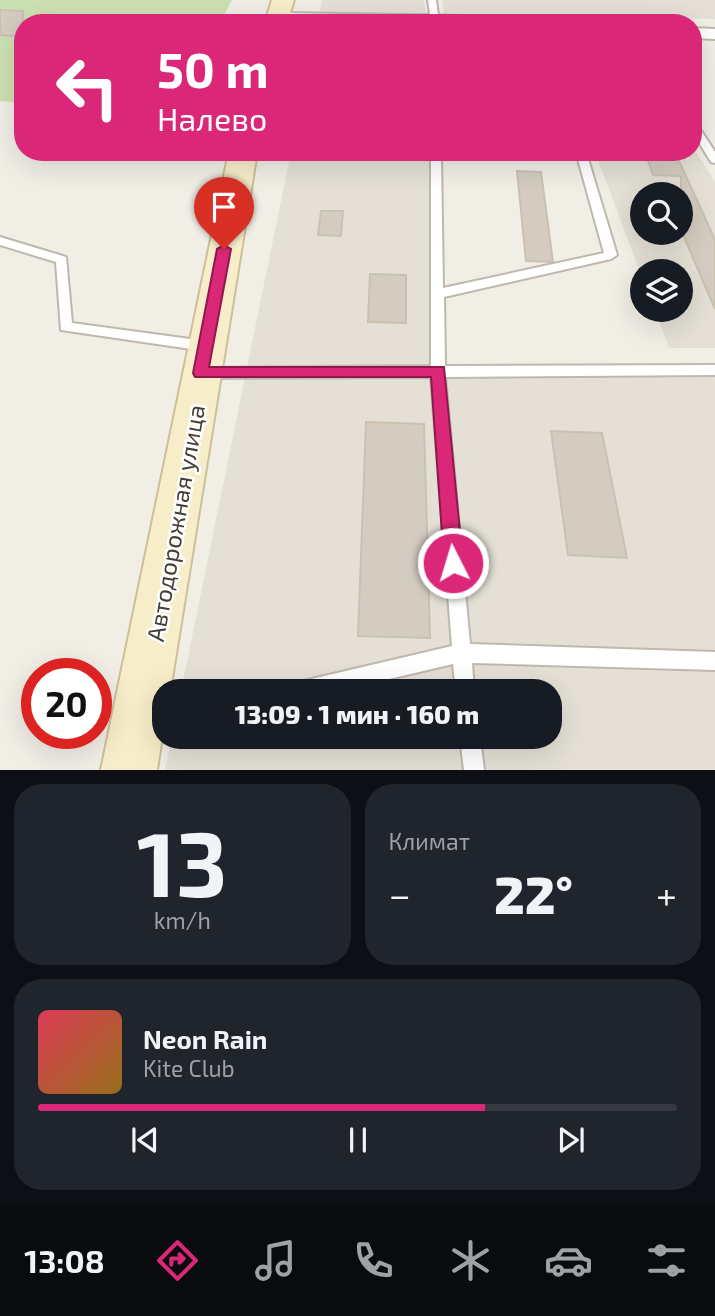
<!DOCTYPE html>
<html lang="ru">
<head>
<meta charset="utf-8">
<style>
	body { margin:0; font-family:"Exo 2",sans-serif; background:#20242c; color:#f1f3f6; height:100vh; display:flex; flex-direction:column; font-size:26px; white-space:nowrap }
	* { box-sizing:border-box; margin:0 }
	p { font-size:23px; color:#9ea1a6 }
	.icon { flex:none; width:38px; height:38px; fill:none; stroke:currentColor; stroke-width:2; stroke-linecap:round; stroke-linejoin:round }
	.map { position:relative; height:770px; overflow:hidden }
	.side { display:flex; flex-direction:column; gap:14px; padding:14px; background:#0d0f14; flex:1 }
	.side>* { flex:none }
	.hud { position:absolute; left:14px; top:14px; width:688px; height:147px; border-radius:28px; box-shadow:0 7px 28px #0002; background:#db2777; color:#fff; overflow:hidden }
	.fabs { position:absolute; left:630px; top:182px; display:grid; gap:14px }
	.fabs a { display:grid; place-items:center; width:63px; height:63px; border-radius:50%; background:#171b24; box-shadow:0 7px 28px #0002; font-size:35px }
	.speed { position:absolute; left:21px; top:658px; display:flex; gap:14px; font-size:35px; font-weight:700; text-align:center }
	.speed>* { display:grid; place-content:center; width:91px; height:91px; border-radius:50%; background:#171b24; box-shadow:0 7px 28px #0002; line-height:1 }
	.speed .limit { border:10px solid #d22; background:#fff; color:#111 }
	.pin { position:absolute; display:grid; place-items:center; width:60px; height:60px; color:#fff; margin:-72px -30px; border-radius:50% 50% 50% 0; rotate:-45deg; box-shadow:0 0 7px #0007 }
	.pin .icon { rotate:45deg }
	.me { position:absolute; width:77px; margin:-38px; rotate:355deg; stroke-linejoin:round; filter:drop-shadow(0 0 5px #0008) }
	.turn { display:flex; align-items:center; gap:24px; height:147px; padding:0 28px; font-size:32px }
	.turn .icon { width:91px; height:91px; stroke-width:2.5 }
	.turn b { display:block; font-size:49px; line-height:60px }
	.big { font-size:52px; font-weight:800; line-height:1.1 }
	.side .widget { flex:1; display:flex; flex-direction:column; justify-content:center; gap:10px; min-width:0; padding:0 24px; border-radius:28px; background:#20242c }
	.side .dial { align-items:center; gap:0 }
	.dial b { font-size:91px; line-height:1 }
	.song { display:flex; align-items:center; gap:21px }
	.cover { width:84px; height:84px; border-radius:10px; background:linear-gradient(135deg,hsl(350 70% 55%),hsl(40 70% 35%)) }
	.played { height:7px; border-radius:4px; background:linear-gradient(90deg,#db2777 70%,#363941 70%) }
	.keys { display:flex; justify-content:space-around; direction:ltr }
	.heat { display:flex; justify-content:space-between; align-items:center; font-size:38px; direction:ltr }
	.side .tiles { flex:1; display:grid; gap:14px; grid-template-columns:1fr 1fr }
	.widget:last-child { grid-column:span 2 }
	.trip { position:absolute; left:152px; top:679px; width:410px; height:70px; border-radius:28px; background:#171b24; box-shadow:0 7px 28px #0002; font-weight:800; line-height:70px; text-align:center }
	.menu { display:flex; height:112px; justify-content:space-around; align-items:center; background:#090b0e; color:#9ea1a6 }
	.menu .icon { width:49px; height:49px }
	.menu .active { color:#db2777 }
	.menu b { font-size:32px; color:#f1f3f6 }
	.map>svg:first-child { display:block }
	.residential { fill:#e4e0d5; fill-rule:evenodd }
	.green { fill:#cce1b3 }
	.building { fill:#d4ccc0; stroke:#cbc1b1; stroke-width:2 }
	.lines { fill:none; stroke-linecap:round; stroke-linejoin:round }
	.lane-casing { stroke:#beb8ad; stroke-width:4 }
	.street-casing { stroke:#beb8ad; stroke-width:4 }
	.secondary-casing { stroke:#ccc09a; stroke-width:4 }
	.lane { fill:#fff; fill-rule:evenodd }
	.street { fill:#fff; fill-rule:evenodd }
	.secondary { fill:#f8edc9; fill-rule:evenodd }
	.route { fill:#db2777; stroke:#8e194d; stroke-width:2 }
	.labels { text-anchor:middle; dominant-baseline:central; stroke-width:5; stroke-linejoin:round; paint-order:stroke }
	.street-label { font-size:24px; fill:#433e36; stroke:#fff }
</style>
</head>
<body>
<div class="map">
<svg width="715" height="770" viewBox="0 0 715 770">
	<rect width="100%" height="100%" fill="#f1eee6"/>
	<path class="residential" d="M322,0H424L427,23H317Z
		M442,0H715V19L444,13Z
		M693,147L715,182V348H669L655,310H681V271H642V277L595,152H693ZM642,194H681V233H642Z
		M291,152H435L448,377L715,376V770H165L172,737H550V691H181Z"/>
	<path class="green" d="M0,0H232L220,23H23V103L0,101Z"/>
	<path class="building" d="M0,10L23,11V37L0,35Z
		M645,152H675L715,240V309L681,230V176L653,175Z
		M517,171L541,172L553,262L526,261Z
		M321,211H343L341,236L318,235Z
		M370,274L406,275V323L368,322Z
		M366,422L424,424L430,638L358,636Z
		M551,431L602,433L627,558L568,555Z"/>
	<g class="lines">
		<g class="lane-casing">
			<path id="lane" d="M428,0H436L439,23H431Z
				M693,122L696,123L715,152V163L711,162L693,133Z
				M431,152H462L457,155L441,157L443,288L604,253L576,152H586L617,255L611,259L444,297L445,366L715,365V375L445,377L470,644L715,652V670L472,663L474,691H456L453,664L338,691H290L292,684L299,682L452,646L431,377L202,378L195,373L202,368L431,366Z
				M0,237L66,257L72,323L205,341L212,346L205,351L61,330L56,262L0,245Z
				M460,737H480L484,770H464Z"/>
		</g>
		<g class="street-casing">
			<path id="street" d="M277,13L604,18L612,23L271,21L269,18Z
				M693,28L715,29V39L693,38Z"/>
		</g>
		<g class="secondary-casing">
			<path id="secondary" d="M272,0H294L287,23H265Z
				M229,152H257L170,691H164V723L157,770H101Z"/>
		</g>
		<use href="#lane" class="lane"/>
		<use href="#street" class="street"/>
		<use href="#secondary" class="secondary"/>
	</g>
	<path class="route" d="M224,245L231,249L209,367H444L463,563L460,570L453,572L446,570L444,563L431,377H195L193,373L217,249Z"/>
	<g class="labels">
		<g class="street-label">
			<text transform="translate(175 523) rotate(-80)">Автодорожная улица</text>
		</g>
	</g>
</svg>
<div class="fabs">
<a><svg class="icon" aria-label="search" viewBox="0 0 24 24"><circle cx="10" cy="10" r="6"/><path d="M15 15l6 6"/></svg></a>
<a><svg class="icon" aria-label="layers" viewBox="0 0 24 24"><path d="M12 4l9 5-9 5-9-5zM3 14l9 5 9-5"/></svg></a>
</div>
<div class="speed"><div class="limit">20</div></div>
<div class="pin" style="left:224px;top:249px;background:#d93025"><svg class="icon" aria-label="arrive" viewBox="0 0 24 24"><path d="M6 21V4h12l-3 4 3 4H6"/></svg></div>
<svg class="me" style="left:453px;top:563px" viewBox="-20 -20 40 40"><circle r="17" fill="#db2777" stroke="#fff" stroke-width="3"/><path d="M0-11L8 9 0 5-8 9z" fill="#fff"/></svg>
<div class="trip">13:09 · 1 мин · 160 m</div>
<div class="hud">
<div class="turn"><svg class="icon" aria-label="left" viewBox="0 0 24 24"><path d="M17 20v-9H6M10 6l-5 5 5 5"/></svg><div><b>50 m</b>Налево</div></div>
</div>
</div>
<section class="side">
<div class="tiles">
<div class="widget dial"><b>13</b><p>km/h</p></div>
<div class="widget"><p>Климат</p>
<div class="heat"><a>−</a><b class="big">22°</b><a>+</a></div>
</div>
<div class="widget">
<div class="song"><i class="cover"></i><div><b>Neon Rain</b><p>Kite Club</p></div></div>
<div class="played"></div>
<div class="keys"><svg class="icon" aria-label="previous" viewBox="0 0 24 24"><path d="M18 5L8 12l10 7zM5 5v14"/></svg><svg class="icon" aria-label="pause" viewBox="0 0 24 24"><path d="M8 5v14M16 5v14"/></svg><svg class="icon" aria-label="next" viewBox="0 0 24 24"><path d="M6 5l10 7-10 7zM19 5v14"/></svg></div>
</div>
</div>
</section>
<nav class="menu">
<b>13:08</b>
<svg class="icon active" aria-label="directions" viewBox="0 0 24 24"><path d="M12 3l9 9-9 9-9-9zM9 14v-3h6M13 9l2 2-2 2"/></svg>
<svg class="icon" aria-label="music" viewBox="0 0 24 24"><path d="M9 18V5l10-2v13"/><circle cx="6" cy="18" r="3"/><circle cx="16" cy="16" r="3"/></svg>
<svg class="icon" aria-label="phone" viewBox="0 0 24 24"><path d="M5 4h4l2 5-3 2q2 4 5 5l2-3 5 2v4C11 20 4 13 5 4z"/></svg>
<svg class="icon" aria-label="climate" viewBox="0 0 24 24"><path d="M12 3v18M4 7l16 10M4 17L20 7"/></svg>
<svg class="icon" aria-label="car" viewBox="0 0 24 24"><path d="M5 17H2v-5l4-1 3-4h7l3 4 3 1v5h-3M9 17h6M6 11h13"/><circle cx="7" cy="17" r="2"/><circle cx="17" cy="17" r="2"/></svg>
<svg class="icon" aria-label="filters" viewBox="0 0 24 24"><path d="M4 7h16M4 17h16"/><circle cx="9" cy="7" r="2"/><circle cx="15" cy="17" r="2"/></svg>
</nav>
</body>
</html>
